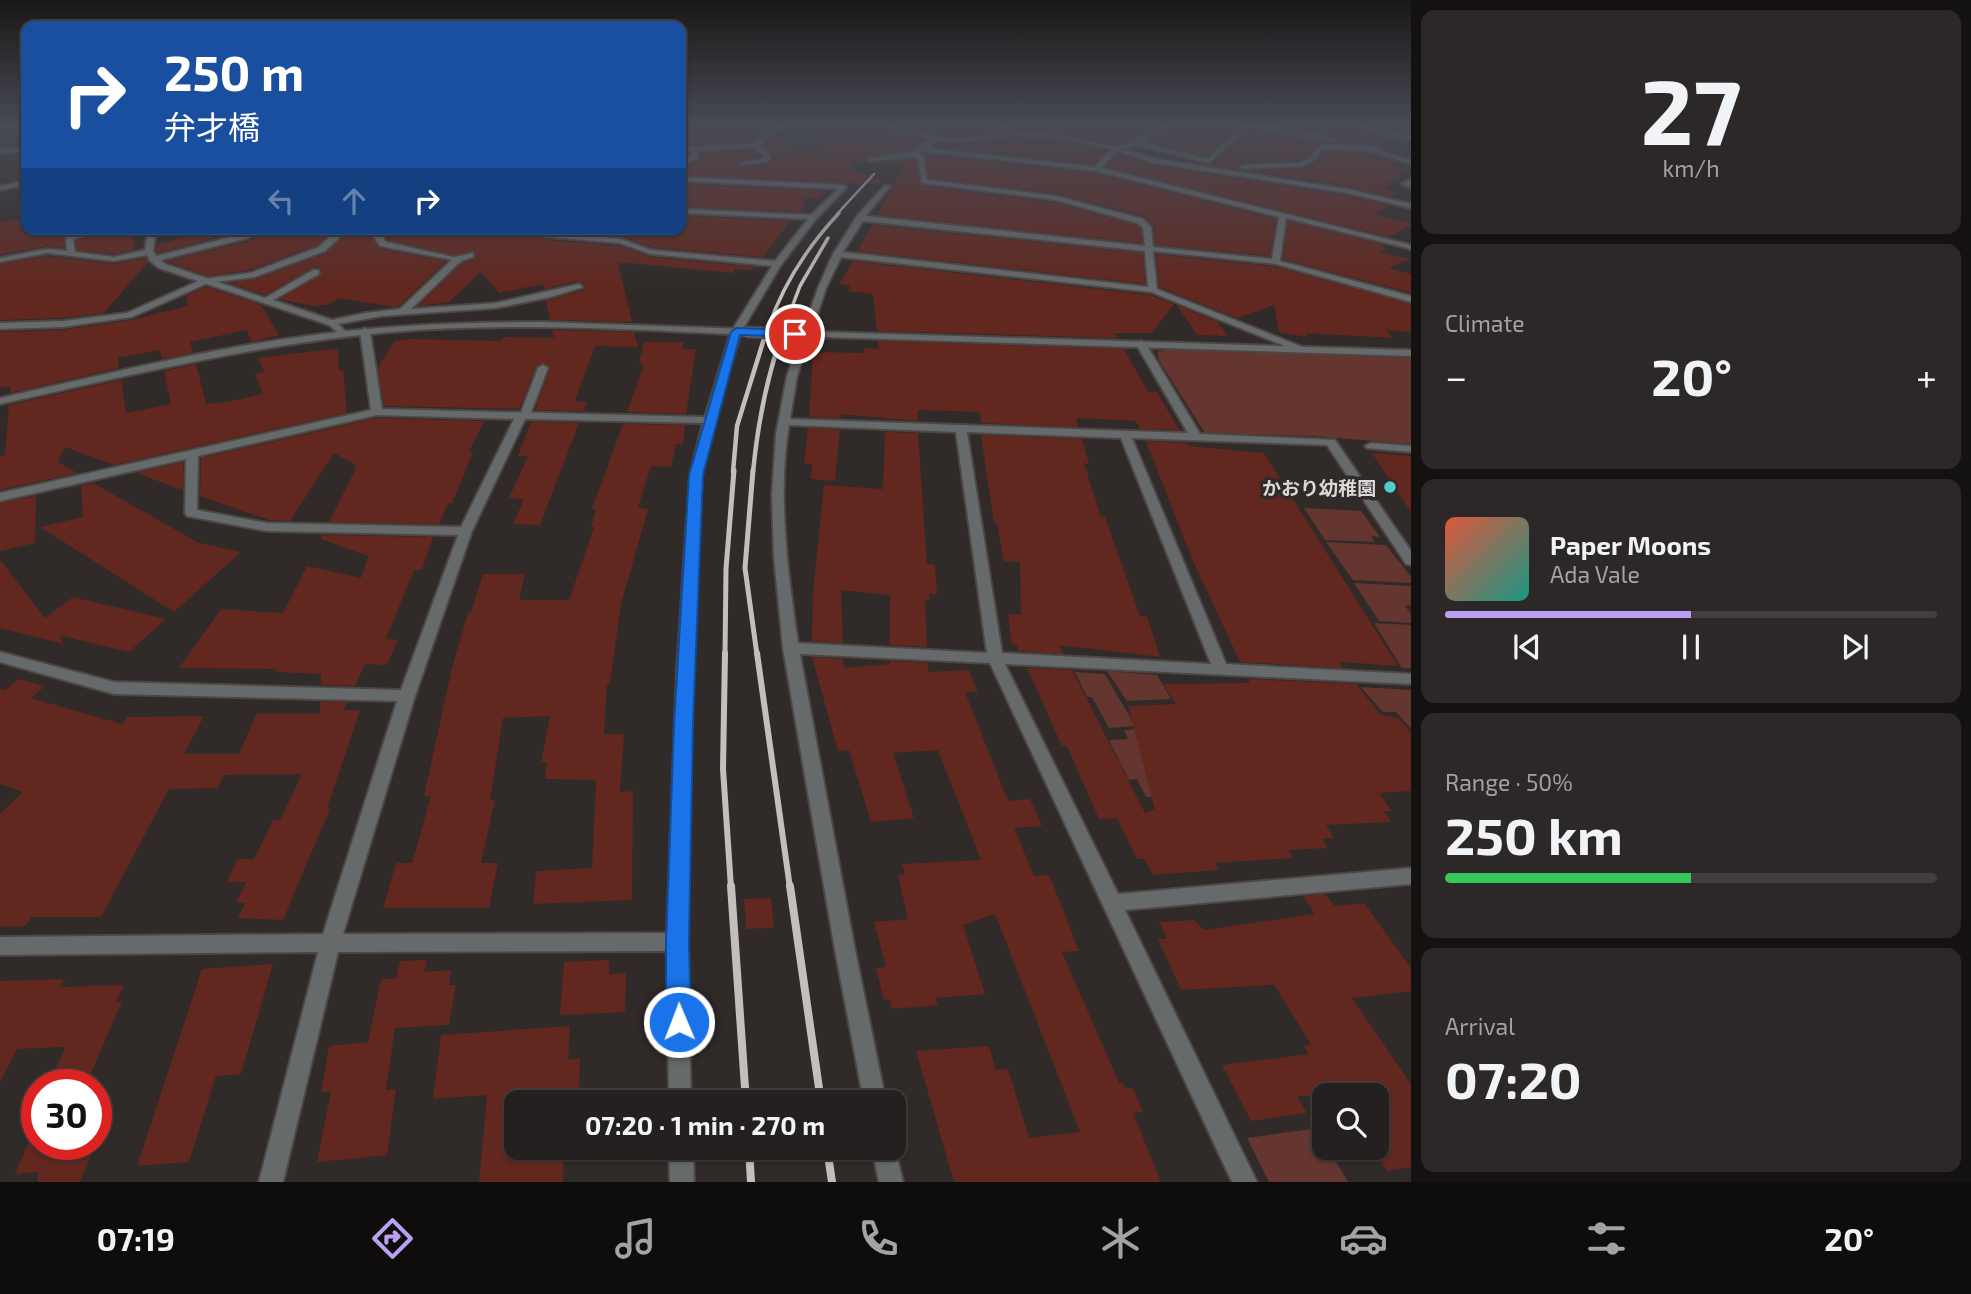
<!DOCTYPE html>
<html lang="en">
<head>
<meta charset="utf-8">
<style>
	body { margin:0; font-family:"Exo 2","Noto Sans JP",sans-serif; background:#2c2828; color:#f1f3f6; height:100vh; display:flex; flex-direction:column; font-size:26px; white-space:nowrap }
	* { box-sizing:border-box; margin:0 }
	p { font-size:23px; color:#a3a3a4 }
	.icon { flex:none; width:38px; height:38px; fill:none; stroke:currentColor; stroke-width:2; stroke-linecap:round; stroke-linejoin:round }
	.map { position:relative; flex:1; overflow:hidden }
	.side { display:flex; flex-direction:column; gap:10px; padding:10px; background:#141211; width:560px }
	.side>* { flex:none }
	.guide { position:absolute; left:21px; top:21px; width:665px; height:214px; border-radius:14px; box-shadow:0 2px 5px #0004,0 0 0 2px #413e3d; background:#1a4fa0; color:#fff; overflow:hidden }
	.fabs { position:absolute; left:1312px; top:1083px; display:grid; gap:14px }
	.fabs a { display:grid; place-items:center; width:77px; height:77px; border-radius:14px; background:#24201f; box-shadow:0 2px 5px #0004,0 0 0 2px #413e3d; font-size:35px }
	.speed { position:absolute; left:21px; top:1069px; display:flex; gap:14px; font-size:35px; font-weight:700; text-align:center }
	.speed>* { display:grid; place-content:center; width:91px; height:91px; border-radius:50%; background:#24201f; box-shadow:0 2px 5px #0004,0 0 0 2px #413e3d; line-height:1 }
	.speed .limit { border:10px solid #d22; background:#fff; color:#111 }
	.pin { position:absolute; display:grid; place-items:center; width:60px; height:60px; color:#fff; margin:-30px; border:4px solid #fff; border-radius:50%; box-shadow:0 2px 7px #0007 }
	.me { position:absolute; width:77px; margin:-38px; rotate:359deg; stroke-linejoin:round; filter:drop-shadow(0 0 5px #0008) }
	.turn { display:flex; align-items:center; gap:24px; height:147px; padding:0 28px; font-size:32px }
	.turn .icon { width:91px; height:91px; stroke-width:2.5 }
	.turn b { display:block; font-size:49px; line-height:60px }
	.lanes { display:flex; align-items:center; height:66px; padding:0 28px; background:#0003; justify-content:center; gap:35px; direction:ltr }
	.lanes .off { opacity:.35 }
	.big { font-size:52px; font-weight:700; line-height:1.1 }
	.side .tile { flex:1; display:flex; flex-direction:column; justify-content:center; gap:10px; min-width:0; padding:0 24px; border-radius:14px; background:#2c2828 }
	.side .dial { align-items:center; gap:0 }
	.dial b { font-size:91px; line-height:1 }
	.song { display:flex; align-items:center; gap:21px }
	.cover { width:84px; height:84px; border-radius:10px; background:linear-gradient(135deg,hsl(10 70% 55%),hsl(170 70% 35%)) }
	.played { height:7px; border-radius:4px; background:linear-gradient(90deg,#bca0f2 50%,#413e3d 50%) }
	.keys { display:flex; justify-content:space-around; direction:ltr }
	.heat { display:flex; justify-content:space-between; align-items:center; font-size:38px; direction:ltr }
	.charge { height:10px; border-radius:5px; background:linear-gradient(90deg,#34c759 50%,#413e3d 0) }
	.trip { position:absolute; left:504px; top:1090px; width:402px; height:70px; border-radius:14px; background:#24201f; box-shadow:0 2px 5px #0004,0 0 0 2px #413e3d; font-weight:700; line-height:70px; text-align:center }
	.dock { display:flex; height:112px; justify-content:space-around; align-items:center; background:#0e0d0c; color:#a3a3a4 }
	.dock .icon { width:49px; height:49px }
	.dock .current { color:#bca0f2 }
	.dock b { font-size:32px; color:#f1f3f6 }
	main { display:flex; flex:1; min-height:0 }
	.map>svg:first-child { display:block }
	.green { fill:#64362f }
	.building { fill:#62271f }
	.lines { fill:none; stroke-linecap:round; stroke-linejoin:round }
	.service-casing { stroke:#4c4645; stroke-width:4 }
	.minor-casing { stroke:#4c4645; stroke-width:4 }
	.tertiary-casing { stroke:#4c4645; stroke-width:4 }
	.service { fill:#676a6a; fill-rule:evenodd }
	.minor { fill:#676a6a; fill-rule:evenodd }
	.tertiary { fill:#676a6a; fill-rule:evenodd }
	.rail-far5 { stroke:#c3bfbf; stroke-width:2.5 }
	.rail-far4 { stroke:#c3bfbf; stroke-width:3.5 }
	.rail-far3 { stroke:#c3bfbf; stroke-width:4.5 }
	.rail-far2 { stroke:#c3bfbf; stroke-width:5 }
	.rail-far1 { stroke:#c3bfbf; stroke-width:6 }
	.rail { stroke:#c3bfbf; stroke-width:8 }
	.tertiary-bridge-casing { stroke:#4c4645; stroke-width:13; stroke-linecap:butt }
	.tertiary-bridge { stroke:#676a6a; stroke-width:10 }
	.route { fill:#1a73e8; stroke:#114b97; stroke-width:2 }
	.poi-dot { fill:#53cdc9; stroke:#302a29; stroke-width:2.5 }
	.labels { text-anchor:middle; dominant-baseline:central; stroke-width:7; stroke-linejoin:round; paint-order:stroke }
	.poi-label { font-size:19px; font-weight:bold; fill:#dcd8d8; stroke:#302a29; text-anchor:end }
</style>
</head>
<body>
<main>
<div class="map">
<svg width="1411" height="1182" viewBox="0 0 1411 1182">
	<rect width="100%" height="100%" fill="#302a29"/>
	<path class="green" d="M1166,349L1411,358V444L1313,436L1205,433L1160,362L1157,352Z
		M1304,508L1361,511L1380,537L1371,536L1375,542L1325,540Z
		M1326,542L1386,545L1411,577V583L1353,580Z
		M1354,583L1411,586V605L1405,606L1411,614V623L1379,621Z
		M1374,623L1411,625V668H1402Z
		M1107,671L1157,675L1171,699L1127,701Z
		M1075,672L1105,674L1135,726L1109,728L1092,697H1087Z
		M1361,687L1411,690V729L1396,712H1383Z
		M1140,729L1176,796L1146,797L1137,779L1129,780L1109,740L1128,739L1124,730Z
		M1317,1128L1325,1142V1148H1328L1348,1182H1269L1247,1138Z"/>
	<path class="building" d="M707,124H721L735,130L753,128L763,132L754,140L689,145L687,149L689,154L681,157V128Z
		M810,124H876L925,140L909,149L871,155L867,163L853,161L850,168L880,181L879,184L681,175V166L700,160L699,153L754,150L761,157L740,160L738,167L767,165L774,157L764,145L773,136L823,157Z
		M900,124H995L1003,132L947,135Z
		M1009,124L1051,126L1158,124L1130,140L1117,143L1059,132L1017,131Z
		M1174,124H1235L1237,127L1207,156L1147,141Z
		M1279,124H1346L1371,134L1372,140L1340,143L1339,139L1328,134Z
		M1249,130L1320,143L1307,157L1299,160L1243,162L1238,166L1239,169L1211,165Z
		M1014,139L1057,141L1107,151L1093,164L933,146L938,143L956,145Z
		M1324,152H1353L1395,162L1389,165L1409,169L1397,174L1404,176L1387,183L1393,184L1383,189L1399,193L1390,196L1347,186L1251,171L1303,169L1315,163Z
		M925,154L1096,174L1276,219L1270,256L1155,245L1154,227L1144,216L1056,193L929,178Z
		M1118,154L1155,166L1347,196L1389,206L1374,214L1411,223V225L1389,237L1106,167Z
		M915,160L922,186L1055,203L1136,225L1141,229L1142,243L877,215L904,167L873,163Z
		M681,184L826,191L819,199L805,198L802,212L681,207Z
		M681,216L790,221L763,257L652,247L621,236L547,229H681Z
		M26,217V229H38L63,237L64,248L47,246L0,255V223Z
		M1288,221L1377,243L1387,248L1380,252L1409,259L1389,268L1411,274V293L1283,259Z
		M872,225L1143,253L1145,284L857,251Z
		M133,229L134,250L114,254L77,250L76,241L103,233Z
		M214,229H247L158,253L156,251L157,245Z
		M268,229H334L318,245L249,270L208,276L166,261L249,241Z
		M363,229H367L380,249L446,261L399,306L394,307L339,298L327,305L313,306L279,299L320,276L322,270L319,267L312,268L265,295L229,283L256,279L326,253L343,237Z
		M380,229H515L548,240L619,246L650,257L754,267L752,270L735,269L733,273L618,262L632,322L550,320L546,301L584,290L585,285L578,281L544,289L543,284L499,293L481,272L449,302L418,306L462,263L475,259V251L454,255L388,240Z
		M1156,254L1276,267L1411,304V332L1386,330L1393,338L1307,333V337L1279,332L1274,305L1237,318L1159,287Z
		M47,256L114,264L146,258L148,262L104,313L63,318L0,320V264Z
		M853,261L1150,295L1174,304L1152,333H1114L1118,338L877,331L873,294L848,291L851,286L839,284Z
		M206,287L261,305L279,335L251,342L247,330L190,342L193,353L162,359L160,350L118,358L119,368L10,393V386L0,388V332L63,330L132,320L188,306L186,296Z
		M1177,305L1222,324L1218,323L1228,336L1197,335Z
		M552,330L634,332L638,347L595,346L576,398V402H587L584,411L535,410L550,369L544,363L536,367L519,409L384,406L378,368L394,341L410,339L501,341L503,337L554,338Z
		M878,341L1124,349L1148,392H1157L1179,430L1140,429L1136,421L1076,418L1078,427L981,423L980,412L918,410V421L841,414V418L809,417L813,352L864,353V348L879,349Z
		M644,342H683L682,349H696L686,414L627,412L644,365L639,363Z
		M333,349L338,350L339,371L343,370L347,413L114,465L65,447L58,462L77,473L0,490V456L5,455L9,405L121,380L126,413L171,404L164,371L196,364L206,404L227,402L263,394L255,374L264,372L258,358Z
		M377,418L484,421L469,452H473L452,503H448L439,524L329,522L357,466L334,453L290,521L269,520L200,496L201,458Z
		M531,422L579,423L540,525L513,524L524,499L509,498L528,456H518Z
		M623,424L685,425L683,444H676L671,467L651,466L638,508L648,509L621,604L610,683H607L604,734H624L620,792L633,791L632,900L533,904L536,871L592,868L596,780L545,779L547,763L541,762L550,716L503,718L490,800H495L481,863H498L489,908H383L396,863H412L431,796H424L452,668L468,613H471L483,574H525L519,600H569L594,527H591L596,509H592Z
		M808,428L840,430L835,481L811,479L812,464H804Z
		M885,432L918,433L927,564L935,565L937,594H929L930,600H925L927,647L890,645V595L841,590L843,643L812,641L813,592L824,485L883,489Z
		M981,435L1082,439L1089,464L1084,463L1101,517H1105L1140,616H1147L1160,657L1059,645L1064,654L1019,651L1016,644H1012L1008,614L1021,615L1020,562L1004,561L997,523H994Z
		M1146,441L1187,443L1189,446L1264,453L1398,666L1339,662L1343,668L1240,662L1192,559Z
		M1372,453L1411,456V512Z
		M183,462V490L136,473Z
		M93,483L199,543L241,552L174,612L40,527L83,517L81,485Z
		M36,496L35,543L0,551V503Z
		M322,535L433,537L422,570H414L386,639L398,640L387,665L365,664L355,686L321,685V674L276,672L277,669L179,668L221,609L283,613L307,566L361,578L368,556L321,539Z
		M0,560L45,618L73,597L166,619L129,652L62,636L60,638L64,644L0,628Z
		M812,657L843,659L844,668L890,664V661L928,663V672L969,670L978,692H965L1008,801L1030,799L1042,826L1014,828L1034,876L1049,875L1058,897L1079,951L1062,952L1119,1083L1122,1082L1125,1088H1133L1143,1112L1133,1113L1161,1182H954L916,1051L989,1046L996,1070L1008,1069L1029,1138L1080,1132L995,914L963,925L985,994L935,998L938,1005L892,1009L890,1000H884L876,968L886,967L874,922L908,919L898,875H905L902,864L981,860L938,750L893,753L914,818L871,822L849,750L838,751Z
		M1027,668L1072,670L1145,813L1155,809L1128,706L1176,704L1163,684L1250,683L1248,679L1356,684L1381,715L1398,718L1411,733V791L1379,793L1392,811H1384L1391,822L1326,825L1334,838L1322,839L1328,848L1288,850L1293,858L1215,863L1219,870L1153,875L1144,859H1137L1117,818L1099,819L1067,746H1062Z
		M19,679L45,686L31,698L122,724L127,717L204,716L184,754H239L257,713L320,714V702H347L344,710H360L327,808L330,809L283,920L238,918L245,903H236L246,882H227L237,859H254L273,820H280L302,774L224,775L218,788L169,789L101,917H31L26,926L0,927V814L23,792L0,784V689L5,690Z
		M1325,894L1335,906L1364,903L1411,968V991L1352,998L1411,1084V1167L1387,1171L1377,1154V1096H1297L1307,1113L1251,1121L1222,1065L1309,1054L1304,1046L1311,1044L1274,985L1181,990L1158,939H1167L1159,922L1194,920L1204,930L1315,914L1303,896Z
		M771,898L774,928L746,929L744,899Z
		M427,960L424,972L451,970L449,985H456L449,1025L395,1028L386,1090L396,1089L387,1155L317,1162L331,1091L321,1092L329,1046L368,1042L381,979H396L400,961Z
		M609,960V974L626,973L625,1012L560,1015L564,962Z
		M273,964L241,1074L216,1076L189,1162L137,1166L202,969Z
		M65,979L60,987L124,985L116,1002L122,1001L86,1085H49L65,1047L17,1049L0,1082V981Z
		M570,1026L568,1060L580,1058L579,1089L566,1090V1102H516V1148H564L563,1182H479L487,1095L433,1099L441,1035Z
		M28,1144H95L80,1182H38V1172L15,1174Z"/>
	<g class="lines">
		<g class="service-casing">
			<path id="service" d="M998,124H1005L1017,134L1012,135Z
				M0,149L20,148L23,150L0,153Z
				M26,181V185L0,190V186Z
				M345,229H361L342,235L325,251L255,277L208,283L132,317L63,327L0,329V323L63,321L127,313L203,279L250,273L319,247L336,231Z
				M369,229H377L386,242L462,259L458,261L380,246Z
				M543,365L548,368L530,415L525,418L521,417L520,415L538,368Z"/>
		</g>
		<g class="minor-casing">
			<path id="minor" d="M0,124H26V127L0,128Z
				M783,124H793L775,130L760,145L771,157L767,162L740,165V163L763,159L765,157L755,147L695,151L699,158L681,164V160L693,156L689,148L755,143L771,128Z
				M878,124C905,124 930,139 957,138C992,137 1024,129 1059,135C1076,137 1100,147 1117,146C1137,145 1151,124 1171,124L1140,142L1208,159L1242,126L1237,124C1266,124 1312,129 1338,141L1335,143L1248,127L1209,163L1135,145L1121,149L1156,159L1347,189L1411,204V208L1347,193L1155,163L1117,151L1101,168L1411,245V249L1286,218L1280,261L1411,296V302L1276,264L1153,251L1157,289L1300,346V350L1297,351L1151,292L841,257L826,288L797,376L790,419L1188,433L1136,344L1141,341L1146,344L1200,434L1335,440L1411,551V565L1406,564L1327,445L1132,438L1226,664L1411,674V684L1005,664L1118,894L1411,868V884L1125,910L1257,1182H1232L990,663L800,654L855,950L886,1102H864L835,950L783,648L774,557L772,495L776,434L787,376L818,288L833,254L857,216L885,185L890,186L866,216L1145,246L1143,228L1137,223L1056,200L922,183L917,157L869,161L871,158L910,152L931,139ZM1014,136L1057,138L1112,149L1094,167L926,148L937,140L956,142ZM921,151L1096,171L1279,217L1272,259L1153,247L1151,227L1143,219L1056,196L927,180L923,155L918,153ZM863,221L1145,251L1148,287L843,252ZM789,425L956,432L987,653L798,643C788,575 777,494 789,425ZM967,432L1121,438L1211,664L1002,653Z
				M1348,124C1369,124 1389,134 1411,135V139L1393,138Z
				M1321,145L1377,146L1380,148L1375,150L1411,160V164L1366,150L1323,149L1313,161L1303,166L1243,169L1240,167L1243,165L1300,163L1309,159Z
				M20,148H26V152L18,151Z
				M681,177L844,185L847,187L816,219L781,265L741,332L714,420L702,475L693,670L687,942L691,1102H669L667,951L338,952L283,1182H259L318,952L0,955V937L323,934L397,701L114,694L0,662V652L114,682L401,690L458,535L267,531L187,516L185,513L186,459L0,501V493L371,410L360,331L365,328L370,331L382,409L705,417L731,332L772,266L650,254L620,243L548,237L517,229L621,239L651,250L775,261L808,219L681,213V209L811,215L838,189L681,181ZM377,415L514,419L461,527L267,523L197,510L198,456ZM525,419L703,423L690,475L677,670L667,933L343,934L415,696L472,531Z
				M1411,179V188L1401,184Z
				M92,229H106L73,239L75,252L114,257L145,250L148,229H156L153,252L157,256L242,234L254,229H265L248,238L161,260L165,264L265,298L313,270H319V274L273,300L332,320L365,313L400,309L455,257L473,253V257L461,261L411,309L496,303L579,284L583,287L551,297L496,308L382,316L338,324L348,334L343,337L329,325L159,268L150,261L147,255L114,261L47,253L0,262V258L47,249L67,251L66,236Z
				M1371,443L1411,446V452L1367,448L1365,446Z
				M894,1144L903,1182H879L872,1148H894Z
				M669,1148H693L694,1182H670Z"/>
		</g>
		<g class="tertiary-casing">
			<path id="tertiary" d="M544,322L746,329L751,332L746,335C628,329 509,322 391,332C258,344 130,375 0,404V398C99,376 198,351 299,337C380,325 462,322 544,322Z
				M795,331L1411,350V356L792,336L790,334Z"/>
		</g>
		<use href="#service" class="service"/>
		<use href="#minor" class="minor"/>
		<use href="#tertiary" class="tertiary"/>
		<path class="rail-far5" d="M837,214L874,174"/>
		<path class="rail-far4" d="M768,328C783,285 808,246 839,213
			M784,328L800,286L828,238"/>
		<path class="rail-far3" d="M733,472L737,426L768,326
			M753,472C758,421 767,374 785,326"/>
		<path class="rail-far2" d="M753,470L745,568L757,655
			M725,655L726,569L734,470"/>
		<path class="rail-far1" d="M725,653L723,769L731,888
			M757,653L790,888"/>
		<path class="rail" d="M731,886L746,1102
			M790,886L821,1102
			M749,1148L751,1182
			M827,1148L832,1182"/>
		<g class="tertiary-bridge-casing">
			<path id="tertiary-bridge" d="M746,332L795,334"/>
		</g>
		<use href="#tertiary-bridge" class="tertiary-bridge"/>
	</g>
	<linearGradient id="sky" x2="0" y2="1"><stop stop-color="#1a1717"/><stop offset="0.43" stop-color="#484a54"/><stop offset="1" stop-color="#484a54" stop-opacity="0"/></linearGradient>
	<rect width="1411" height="290" fill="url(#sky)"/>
	<path class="route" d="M736,328L795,330L800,334L795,337L740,335L703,475L693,724L689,942L691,1022L687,1031L679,1034L670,1031L666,1022V942L674,724L689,475L731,332Z"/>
	<circle class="poi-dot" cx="1390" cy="487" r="7"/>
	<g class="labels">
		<g class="poi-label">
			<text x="1376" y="487">かおり幼稚園</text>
		</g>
	</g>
</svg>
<div class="fabs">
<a><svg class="icon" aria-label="search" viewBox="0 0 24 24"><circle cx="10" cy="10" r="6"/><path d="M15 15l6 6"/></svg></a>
</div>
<div class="speed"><div class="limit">30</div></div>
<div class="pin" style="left:795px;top:334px;background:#d93025"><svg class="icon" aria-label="arrive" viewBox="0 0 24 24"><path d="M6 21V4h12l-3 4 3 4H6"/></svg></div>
<svg class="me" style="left:679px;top:1022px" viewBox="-20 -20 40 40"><circle r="17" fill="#1a73e8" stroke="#fff" stroke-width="3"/><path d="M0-11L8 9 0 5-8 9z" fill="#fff"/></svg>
<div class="trip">07:20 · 1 min · 270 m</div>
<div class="guide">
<div class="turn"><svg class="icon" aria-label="right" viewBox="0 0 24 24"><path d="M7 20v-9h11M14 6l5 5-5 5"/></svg><div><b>250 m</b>弁才橋</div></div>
<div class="lanes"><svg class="icon off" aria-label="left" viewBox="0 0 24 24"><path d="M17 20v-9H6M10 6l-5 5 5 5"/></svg><svg class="icon off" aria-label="ahead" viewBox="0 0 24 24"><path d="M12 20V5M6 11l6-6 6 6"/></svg><svg class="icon" aria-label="right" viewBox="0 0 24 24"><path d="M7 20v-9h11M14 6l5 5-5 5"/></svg></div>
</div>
</div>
<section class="side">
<div class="tile dial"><b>27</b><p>km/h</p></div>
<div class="tile"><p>Climate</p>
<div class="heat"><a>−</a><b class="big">20°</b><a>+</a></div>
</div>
<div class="tile">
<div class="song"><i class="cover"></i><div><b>Paper Moons</b><p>Ada Vale</p></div></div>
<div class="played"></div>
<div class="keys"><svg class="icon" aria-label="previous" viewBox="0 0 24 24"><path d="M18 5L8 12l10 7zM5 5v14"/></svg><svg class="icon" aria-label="pause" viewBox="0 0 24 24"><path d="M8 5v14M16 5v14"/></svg><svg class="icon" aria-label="next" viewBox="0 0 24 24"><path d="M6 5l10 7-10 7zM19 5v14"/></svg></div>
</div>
<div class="tile"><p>Range · 50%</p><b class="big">250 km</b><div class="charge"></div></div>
<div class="tile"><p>Arrival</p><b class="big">07:20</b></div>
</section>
</main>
<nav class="dock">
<b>07:19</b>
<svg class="icon current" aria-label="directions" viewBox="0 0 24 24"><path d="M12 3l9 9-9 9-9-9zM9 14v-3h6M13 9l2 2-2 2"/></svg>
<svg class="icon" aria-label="music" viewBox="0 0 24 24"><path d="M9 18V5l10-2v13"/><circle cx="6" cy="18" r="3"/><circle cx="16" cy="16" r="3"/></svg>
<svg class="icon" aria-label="phone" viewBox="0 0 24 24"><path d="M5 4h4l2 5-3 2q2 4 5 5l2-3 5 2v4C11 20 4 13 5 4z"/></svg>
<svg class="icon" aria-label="climate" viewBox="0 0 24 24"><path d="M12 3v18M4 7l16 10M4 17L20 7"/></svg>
<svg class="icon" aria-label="car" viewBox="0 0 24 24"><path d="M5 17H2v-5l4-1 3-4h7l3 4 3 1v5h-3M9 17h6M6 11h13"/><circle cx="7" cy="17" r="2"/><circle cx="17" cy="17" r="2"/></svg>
<svg class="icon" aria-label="filters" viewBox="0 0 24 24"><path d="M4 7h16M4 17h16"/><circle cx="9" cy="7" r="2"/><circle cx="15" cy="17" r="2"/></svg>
<b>20°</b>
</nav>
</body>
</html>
